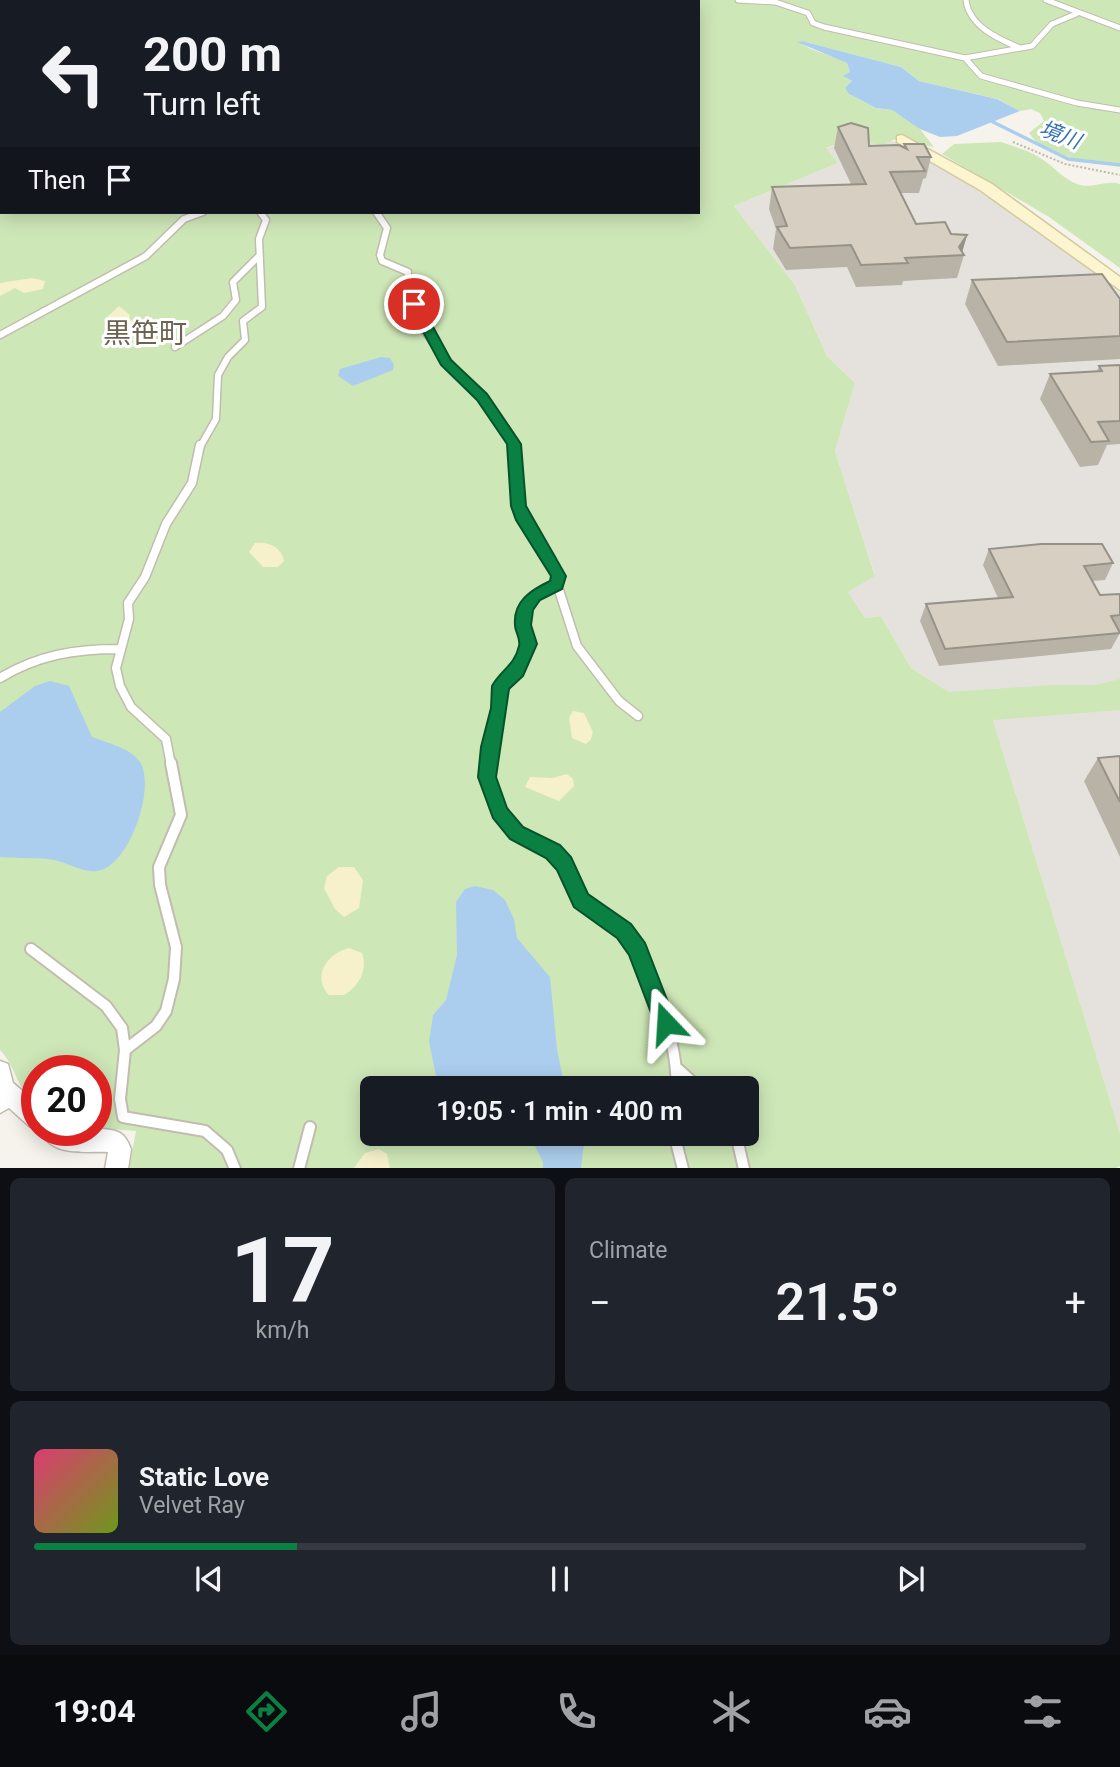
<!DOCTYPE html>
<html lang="en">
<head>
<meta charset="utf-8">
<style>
	body { margin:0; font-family:Roboto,"Noto Sans JP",sans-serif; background:#20242c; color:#f1f3f6; height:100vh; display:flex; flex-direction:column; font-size:26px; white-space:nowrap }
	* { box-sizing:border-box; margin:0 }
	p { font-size:23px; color:#9ea1a6 }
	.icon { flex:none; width:38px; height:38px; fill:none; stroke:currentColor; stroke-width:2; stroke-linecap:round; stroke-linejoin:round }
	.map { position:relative; height:1168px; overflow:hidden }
	.drawer { display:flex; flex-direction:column; gap:10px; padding:10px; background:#0d0f14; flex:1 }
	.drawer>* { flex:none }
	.banner { position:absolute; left:0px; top:0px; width:700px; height:214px; box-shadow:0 4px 18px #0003; background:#171b24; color:#f1f3f6; overflow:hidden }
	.speed { position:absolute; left:21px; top:1055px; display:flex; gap:14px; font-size:35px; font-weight:700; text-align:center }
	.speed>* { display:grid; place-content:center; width:91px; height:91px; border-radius:50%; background:#171b24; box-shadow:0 4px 18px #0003; line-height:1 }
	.speed .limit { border:10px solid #d22; background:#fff; color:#111 }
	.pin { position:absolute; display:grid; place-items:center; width:60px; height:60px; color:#fff; margin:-30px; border:4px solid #fff; border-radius:50%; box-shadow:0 2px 7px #0007 }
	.me { position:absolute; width:77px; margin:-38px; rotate:340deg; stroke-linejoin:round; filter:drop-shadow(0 0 5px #0008) }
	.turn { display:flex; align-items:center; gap:24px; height:147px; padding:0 28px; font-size:32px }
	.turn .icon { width:91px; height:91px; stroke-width:2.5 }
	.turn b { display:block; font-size:49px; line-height:60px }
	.then { display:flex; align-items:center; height:66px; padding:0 28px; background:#0003; gap:14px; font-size:26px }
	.big { font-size:52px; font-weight:600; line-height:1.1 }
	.drawer .tile { flex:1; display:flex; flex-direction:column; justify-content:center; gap:10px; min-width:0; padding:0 24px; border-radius:10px; background:#20242c }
	.drawer .dial { align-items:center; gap:0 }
	.dial b { font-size:91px; line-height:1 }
	.song { display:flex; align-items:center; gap:21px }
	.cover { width:84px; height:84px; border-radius:10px; background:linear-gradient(135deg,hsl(340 70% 55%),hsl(80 70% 35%)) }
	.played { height:7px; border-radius:4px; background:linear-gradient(90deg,#0b8043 25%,#363941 25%) }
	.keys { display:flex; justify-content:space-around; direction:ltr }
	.heat { display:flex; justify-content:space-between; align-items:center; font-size:38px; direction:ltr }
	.drawer .tiles { flex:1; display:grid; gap:10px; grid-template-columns:1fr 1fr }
	.tile:last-child { grid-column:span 2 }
	.trip { position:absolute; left:360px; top:1076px; width:399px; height:70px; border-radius:10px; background:#171b24; box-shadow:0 4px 18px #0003; font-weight:600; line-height:70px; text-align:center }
	.tab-bar { display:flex; height:112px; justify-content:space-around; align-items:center; background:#090b0e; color:#9ea1a6 }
	.tab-bar .icon { width:49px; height:49px }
	.tab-bar .current { color:#0b8043 }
	.tab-bar b { font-size:32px; color:#f1f3f6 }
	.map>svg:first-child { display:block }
	.industrial { fill:#e5e2dd }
	.green { fill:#cee7b7; fill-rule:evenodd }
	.sand { fill:#f6f1cb }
	.water { fill:#acceee }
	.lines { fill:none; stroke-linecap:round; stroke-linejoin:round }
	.stream { stroke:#acceee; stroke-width:3.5 }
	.lane-far3-casing { stroke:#c1bcaf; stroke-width:7 }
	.lane-far2-casing { stroke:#c1bcaf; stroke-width:9 }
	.lane-far1-casing { stroke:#c1bcaf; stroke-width:11 }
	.lane-casing { stroke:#c1bcaf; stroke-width:14 }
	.street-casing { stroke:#c1bcaf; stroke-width:3 }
	.secondary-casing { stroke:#d3c99e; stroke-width:3 }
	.path { stroke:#c2b9a1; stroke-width:2; stroke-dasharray:2 2; stroke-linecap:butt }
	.lane-far3 { stroke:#fff; stroke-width:5 }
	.lane-far2 { stroke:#fff; stroke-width:6 }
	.lane-far1 { stroke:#fff; stroke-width:8 }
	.lane { stroke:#fff; stroke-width:10 }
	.street { fill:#fff; fill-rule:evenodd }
	.secondary { fill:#fcf5cf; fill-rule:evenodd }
	.wall { fill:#b9b3a7 }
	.shaded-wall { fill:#969288 }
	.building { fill:#d7d0c2; stroke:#969288; stroke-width:2 }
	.route { fill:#0b8043; stroke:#07532c; stroke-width:2 }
	.labels { text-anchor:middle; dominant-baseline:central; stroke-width:6; stroke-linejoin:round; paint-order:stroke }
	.far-water-label { font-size:21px; font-style:italic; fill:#3674b3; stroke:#fff }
	.quarter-label { font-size:28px; fill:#6c6451; stroke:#fff }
</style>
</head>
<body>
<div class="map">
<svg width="1120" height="1169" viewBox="0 0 1120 1169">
	<rect width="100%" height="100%" fill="#f5f3ec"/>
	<path class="industrial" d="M853,138L891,140L924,155L1035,228L1120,293V1133L993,720L911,668L881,616L865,618L848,592L875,575L835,451L855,383L827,356L795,285L734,206L838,163L825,149Z"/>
	<path class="green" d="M0,0H1120V164C1091,161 1047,160 1029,133L1044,121L1040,113L1031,109L1020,111L998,99L919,81L901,67L802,41H799C805,50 836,56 847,63L850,72L845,77L852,81L849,94L876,108L892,110L916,124L934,147C913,145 903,130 883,146L853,138L826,148L838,163L734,206L795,285L827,356L855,383L835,451L875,576L848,592L865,618L881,616L911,668L949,692L1052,685H1096L1120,679V710L993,720L1120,1133V1166L1114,1169L129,1168L136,1131L96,1128V1071H37V1104C14,1085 17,1068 0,1050ZM2,2H698V212H2ZM373,1088H747V1134H373Z
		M1001,142C1016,147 1033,152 1046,162C1057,170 1064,179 1077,184C1092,190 1105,179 1120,184V268L1049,217L942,154L954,144Z"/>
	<path class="sand" d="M32,278L45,281L43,289L24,293L15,288L0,296V283Z
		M119,306L130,315L129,319L137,323L123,334L105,328L108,323L104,320Z
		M255,543C268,541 282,547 284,561L278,567H263L249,552Z
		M573,711L584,713L593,732L591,739L586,744L572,738L569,718Z
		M567,774L573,779L574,786L559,801L525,787L530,777L553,778Z
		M339,867H354L363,880L359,908L344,917L335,909L324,888L327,876Z
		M349,948L362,953C368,970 359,986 344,995H329C311,976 328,953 349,948Z
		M379,1149L387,1154L390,1168H354L365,1153Z"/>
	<path class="water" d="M802,41L901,67L919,81L997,99L1020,111L957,136L940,137L920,129L892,110L876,108L849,94L845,88L852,81L843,76L850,72L847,63L797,42Z
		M381,357L390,358L394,365L393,370L353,386L338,376L340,369Z
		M50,681L69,686L92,737C107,743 131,748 140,762C156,787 130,862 101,870C85,875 70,863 54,860C37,857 18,859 0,857V712L35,686Z
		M475,886L493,890L505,900L514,919L517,938L550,977L557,1049L565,1088H441L438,1085L429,1042L433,1015L446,1000L457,955L456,902L465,889Z
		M529,1134H585L581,1168H543V1162Z"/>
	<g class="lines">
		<path class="stream" d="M47,2L51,0
			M0,26L2,24
			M993,122L1068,159L1120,165"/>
		<g class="lane-far3-casing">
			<path id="lane-far3" d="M738,0L774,2
				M769,0L808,13L813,23L824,27L965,58L1032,46L1052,24L1076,14
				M966,0C969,26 998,39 1020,48
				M1046,0L1120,28
				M280,2L285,0
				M965,58L981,76L1077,103L1120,110"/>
		</g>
		<g class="lane-far2-casing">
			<path id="lane-far2" d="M376,212L387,228L380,255L382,261L408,272C399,338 493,390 514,447
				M0,335L146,256L184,219L203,212
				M175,347L223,316L236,300L233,282L259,256
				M200,447L216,419L218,375L228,357L245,340L243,321L262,307L259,239L266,220L260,212"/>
		</g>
		<g class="lane-far1-casing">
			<path id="lane-far1" d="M557,584L577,646L619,701L638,716
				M0,678C38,655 75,649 119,649
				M171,765L166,739L131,707L120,686L116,668L129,619L128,603L145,577L166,524L192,483L200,445
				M489,765L501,686L517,671L528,644L523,625L525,608L535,595L557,584L551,558L520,512L513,445"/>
		</g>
		<g class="lane-casing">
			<path id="lane" d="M171,763L181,815L159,867L160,885L176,947L174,979L166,1011L156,1026L125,1050L120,1099L123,1117L205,1131L227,1150L235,1169
				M489,763C486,785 499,821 518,834C533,844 552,848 563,862C572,874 573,891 582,901C594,914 614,920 625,933C651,961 680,1050 676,1088
				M31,949L106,1006L122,1028L125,1050
				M678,1069L699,1088
				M674,1134L683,1169
				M736,1134L744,1169
				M299,1169L310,1127"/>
		</g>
		<g class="street-casing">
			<path id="street" d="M0,1061L8,1064L13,1083L37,1103V1129L29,1126L9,1108L0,1113Z
				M40,1130C57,1130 107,1126 118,1132C125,1135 128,1142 131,1149L128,1169H105L108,1152C83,1151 51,1157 40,1130Z"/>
		</g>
		<g class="secondary-casing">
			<path id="secondary" d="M902,135L992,184L1120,277V290L980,190L897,142V136Z"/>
		</g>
		<path class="path" d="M1013,142L1065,164L1120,175"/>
		<use href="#lane-far3" class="lane-far3"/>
		<use href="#lane-far2" class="lane-far2"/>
		<use href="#lane-far1" class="lane-far1"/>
		<use href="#lane" class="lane"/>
		<use href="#street" class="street"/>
		<use href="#secondary" class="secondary"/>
	</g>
	<path class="wall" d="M838,127L869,146L904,147V144L931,157L926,178L923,179L919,193H901L916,224L951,234L967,235L962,253L964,255L957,278L903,281L902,285L856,287L847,267L786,270L773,249L776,229L769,209L772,187L851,184L834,148Z
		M972,280L1120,299V359L998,366L965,304Z
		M1120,365V444L1107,445L1098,465L1080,467L1040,399L1050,374L1097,371L1099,366Z
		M989,549L1113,563L1105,580L1092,581L1100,595L1120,594V633L1111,649L939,666L920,621L926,604L998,598L983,565Z
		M1120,756V857L1084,781L1098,758Z"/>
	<path class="shaded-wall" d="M967,235L961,256L959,247Z"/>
	<path class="building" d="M851,123L868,128L869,146L899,145L907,149L904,144H924L931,157H917L925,171L890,172L916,224L945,222L951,234L967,235L959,247L964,255L905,258L908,263L861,265L851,245L790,248L777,227L787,226L772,187L866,184L838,127Z
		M1102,274L1120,299V336L1007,342L972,280Z
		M1120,365V421L1098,422L1109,441L1091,442L1050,374L1102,371L1099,366Z
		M1041,544H1102L1113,563L1084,566L1100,595L1120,594V615L1111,616L1120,633L945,649L926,604L1013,597L989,549Z
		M1120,756V802L1098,758Z"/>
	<path class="route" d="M410,301H419L451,360L487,394L521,444L526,506L566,576L562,589L540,600L533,610L531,625L537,644L523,676L509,689L496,777L507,808L523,827L560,845L571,857L588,894L631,924L645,943L676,1023L673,1031L666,1034L658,1031L629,955L617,938L574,907L557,870L546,858L510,839L493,818L478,777L481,747L491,708L492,686C500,671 515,665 519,646C521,639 515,632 515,625C513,601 531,590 550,581L551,576L516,520L511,506L507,444L477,400L441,365L408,304Z"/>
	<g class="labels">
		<g class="far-water-label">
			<text transform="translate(1060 135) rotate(21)">境川</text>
		</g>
		<g class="quarter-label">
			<text x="145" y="333">黒笹町</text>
		</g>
	</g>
</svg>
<div class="speed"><div class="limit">20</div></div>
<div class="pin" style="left:414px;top:304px;background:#d93025"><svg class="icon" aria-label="arrive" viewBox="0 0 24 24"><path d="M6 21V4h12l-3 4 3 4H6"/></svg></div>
<svg class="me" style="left:666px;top:1023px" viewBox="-20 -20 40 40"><path d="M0-17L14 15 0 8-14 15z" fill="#0b8043" stroke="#fff" stroke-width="4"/></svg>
<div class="trip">19:05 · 1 min · 400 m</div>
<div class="banner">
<div class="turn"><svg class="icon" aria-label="left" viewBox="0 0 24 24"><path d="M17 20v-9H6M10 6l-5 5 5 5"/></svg><div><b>200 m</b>Turn left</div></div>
<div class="then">Then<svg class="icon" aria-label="arrive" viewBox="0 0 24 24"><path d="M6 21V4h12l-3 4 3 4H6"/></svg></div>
</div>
</div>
<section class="drawer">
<div class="tiles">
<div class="tile dial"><b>17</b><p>km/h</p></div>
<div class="tile"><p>Climate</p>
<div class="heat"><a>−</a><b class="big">21.5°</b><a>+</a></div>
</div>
<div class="tile">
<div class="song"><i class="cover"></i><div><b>Static Love</b><p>Velvet Ray</p></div></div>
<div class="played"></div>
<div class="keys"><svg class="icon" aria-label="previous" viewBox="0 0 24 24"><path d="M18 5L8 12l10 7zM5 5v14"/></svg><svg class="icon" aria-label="pause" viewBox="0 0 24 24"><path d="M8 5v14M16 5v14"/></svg><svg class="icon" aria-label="next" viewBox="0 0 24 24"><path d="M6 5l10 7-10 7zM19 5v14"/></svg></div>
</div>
</div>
</section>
<nav class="tab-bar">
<b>19:04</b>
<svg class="icon current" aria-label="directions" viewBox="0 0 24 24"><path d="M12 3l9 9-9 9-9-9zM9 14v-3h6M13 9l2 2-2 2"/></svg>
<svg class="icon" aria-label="music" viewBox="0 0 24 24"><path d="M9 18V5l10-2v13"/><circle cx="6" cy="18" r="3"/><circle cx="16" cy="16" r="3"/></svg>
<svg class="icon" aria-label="phone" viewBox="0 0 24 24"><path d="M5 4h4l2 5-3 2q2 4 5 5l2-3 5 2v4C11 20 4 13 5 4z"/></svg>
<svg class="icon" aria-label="climate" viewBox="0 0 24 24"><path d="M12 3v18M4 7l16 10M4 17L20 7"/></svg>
<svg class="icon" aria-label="car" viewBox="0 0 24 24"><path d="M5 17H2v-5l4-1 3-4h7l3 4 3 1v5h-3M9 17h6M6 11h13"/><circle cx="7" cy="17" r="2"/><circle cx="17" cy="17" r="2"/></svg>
<svg class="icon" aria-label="filters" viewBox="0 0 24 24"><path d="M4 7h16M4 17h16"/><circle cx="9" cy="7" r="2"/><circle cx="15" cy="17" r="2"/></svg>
</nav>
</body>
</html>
